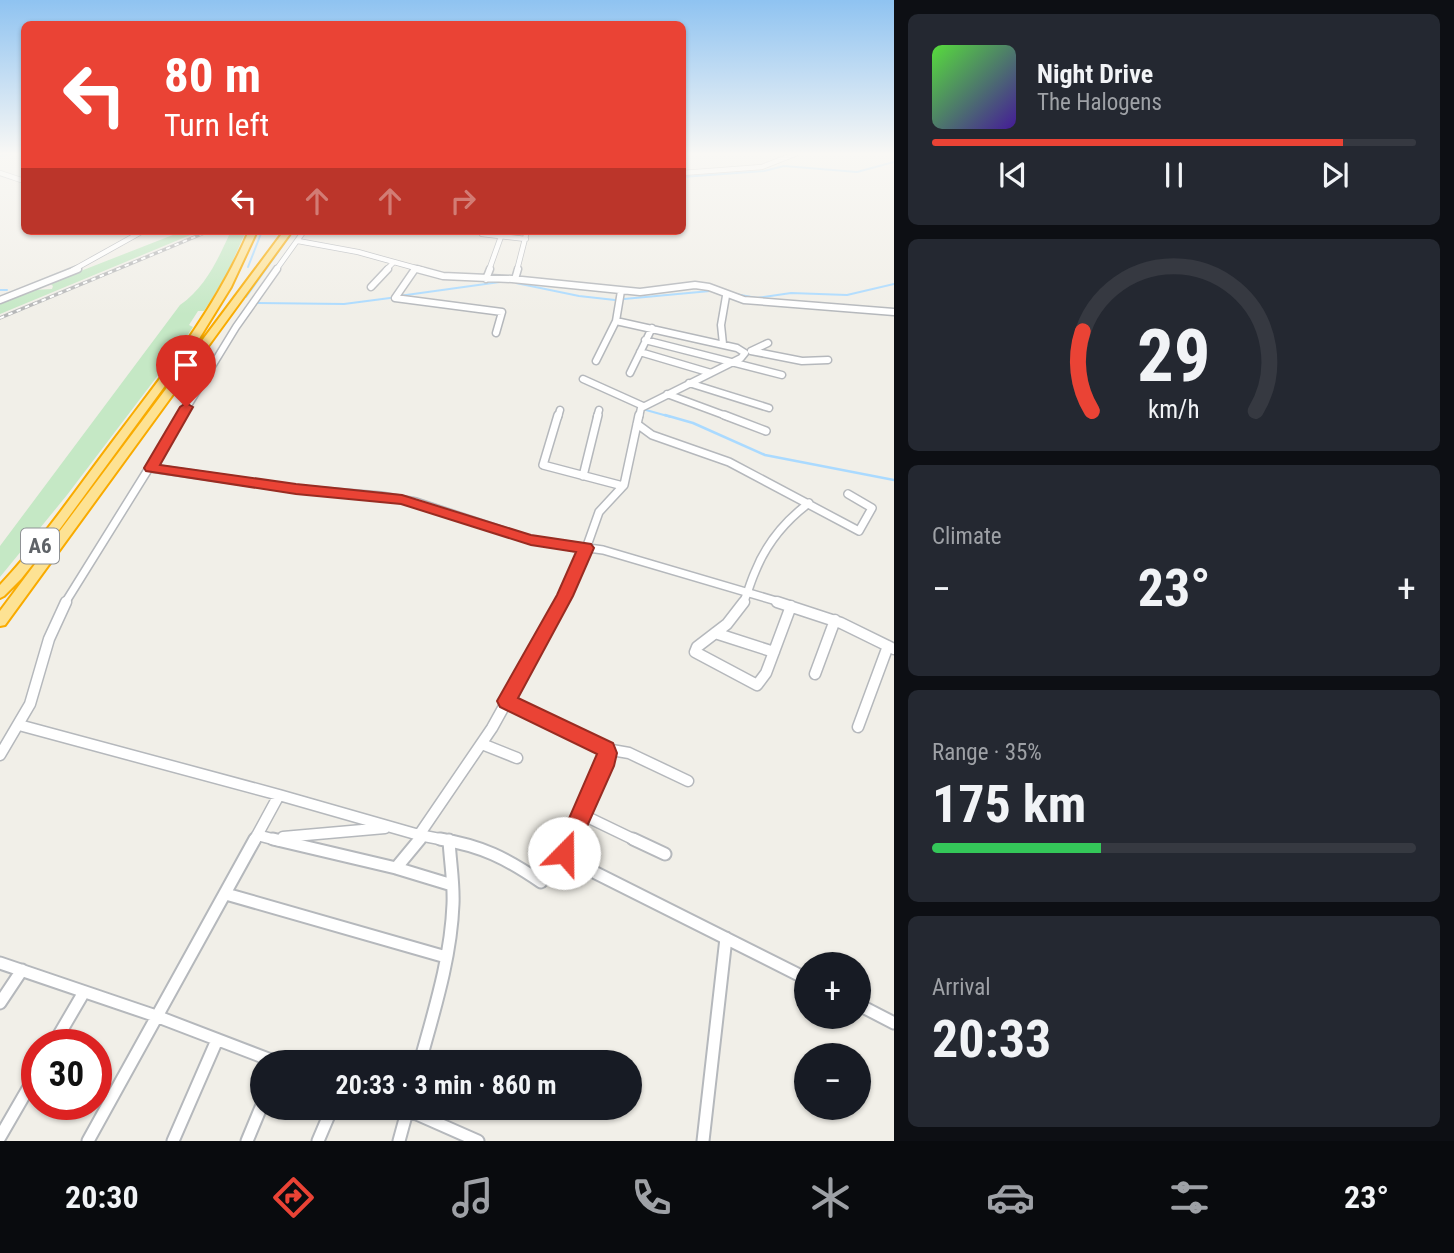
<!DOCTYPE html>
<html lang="en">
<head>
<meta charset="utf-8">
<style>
	body { margin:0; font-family:"Roboto Condensed",sans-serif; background:#242831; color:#f1f3f6; height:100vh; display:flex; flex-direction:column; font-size:26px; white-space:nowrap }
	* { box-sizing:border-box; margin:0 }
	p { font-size:23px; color:#9ea1a6 }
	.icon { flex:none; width:38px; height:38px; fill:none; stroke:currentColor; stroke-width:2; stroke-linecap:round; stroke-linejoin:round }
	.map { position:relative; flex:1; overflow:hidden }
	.side { display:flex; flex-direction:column; gap:14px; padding:14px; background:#0d0f14; width:560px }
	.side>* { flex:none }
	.top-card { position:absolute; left:21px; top:21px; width:665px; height:214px; border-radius:10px; box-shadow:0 2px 5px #0004; background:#ea4335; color:#fff; overflow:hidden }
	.fabs { position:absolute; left:794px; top:952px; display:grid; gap:14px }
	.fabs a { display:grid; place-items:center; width:77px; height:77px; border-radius:50%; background:#171b24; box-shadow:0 2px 5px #0004; font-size:35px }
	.speed { position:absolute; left:21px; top:1029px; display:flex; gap:14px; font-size:35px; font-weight:700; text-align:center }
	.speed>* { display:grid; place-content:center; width:91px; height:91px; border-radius:50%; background:#171b24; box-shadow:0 2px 5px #0004; line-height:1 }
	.speed .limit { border:10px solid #d22; background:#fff; color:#111 }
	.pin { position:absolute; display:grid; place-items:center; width:60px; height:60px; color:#fff; margin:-72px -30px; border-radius:50% 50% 50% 0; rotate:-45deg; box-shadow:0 0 7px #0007 }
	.pin .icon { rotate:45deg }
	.me { position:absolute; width:77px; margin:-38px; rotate:22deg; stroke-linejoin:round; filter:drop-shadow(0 0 5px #0008) }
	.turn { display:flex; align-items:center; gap:24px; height:147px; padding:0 28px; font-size:32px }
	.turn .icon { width:91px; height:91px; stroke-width:2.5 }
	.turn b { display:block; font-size:49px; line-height:60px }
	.lanes { display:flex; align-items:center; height:66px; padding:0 28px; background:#0003; justify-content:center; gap:35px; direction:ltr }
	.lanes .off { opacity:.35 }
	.big { font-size:52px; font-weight:700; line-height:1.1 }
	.side .tile { flex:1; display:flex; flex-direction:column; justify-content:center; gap:10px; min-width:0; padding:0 24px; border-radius:10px; background:#242831 }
	.side .dial { align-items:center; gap:0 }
	.dial svg { height:182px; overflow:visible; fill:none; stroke:#363941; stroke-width:7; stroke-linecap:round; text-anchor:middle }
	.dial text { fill:#f1f3f6; stroke:none }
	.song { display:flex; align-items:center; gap:21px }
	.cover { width:84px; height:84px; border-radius:10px; background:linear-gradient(135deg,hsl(110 70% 55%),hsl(260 70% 35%)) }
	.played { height:7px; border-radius:4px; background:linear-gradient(90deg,#ea4335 85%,#363941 85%) }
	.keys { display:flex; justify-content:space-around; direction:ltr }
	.heat { display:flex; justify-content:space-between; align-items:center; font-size:38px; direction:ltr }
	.charge { height:10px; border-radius:5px; background:linear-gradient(90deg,#34c759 35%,#363941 0) }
	.trip { position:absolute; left:250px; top:1050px; width:392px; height:70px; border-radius:35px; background:#171b24; box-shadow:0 2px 5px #0004; font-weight:700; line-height:70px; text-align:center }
	.tab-bar { display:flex; height:112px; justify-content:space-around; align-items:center; background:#090b0e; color:#9ea1a6 }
	.tab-bar .icon { width:49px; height:49px }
	.tab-bar .current { color:#ea4335 }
	.tab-bar b { font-size:32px; color:#f1f3f6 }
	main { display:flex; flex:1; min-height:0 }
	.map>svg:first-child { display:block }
	.green { fill:#c5e8c5 }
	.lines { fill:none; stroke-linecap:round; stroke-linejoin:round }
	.stream-far1 { stroke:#aadaff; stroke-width:2 }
	.stream { stroke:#aadaff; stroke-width:2.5 }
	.minor-far4-casing { stroke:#b5b8bc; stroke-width:6 }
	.minor-far3-casing { stroke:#b5b8bc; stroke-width:9 }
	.minor-far2-casing { stroke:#b5b8bc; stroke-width:10 }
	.minor-far1-casing { stroke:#b5b8bc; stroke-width:13 }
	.minor-casing { stroke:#b5b8bc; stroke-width:15 }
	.highway-casing { stroke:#f9ab00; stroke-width:4 }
	.minor-far4 { stroke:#fff; stroke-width:4.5 }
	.minor-far3 { stroke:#fff; stroke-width:6 }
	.minor-far2 { stroke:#fff; stroke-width:7 }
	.minor-far1 { stroke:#fff; stroke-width:10 }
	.minor { stroke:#fff; stroke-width:11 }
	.highway { fill:#fde293; fill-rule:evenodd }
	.rail-casing { stroke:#b6b7b8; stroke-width:3.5 }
	.rail { stroke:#fff; stroke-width:2; stroke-dasharray:4.5; stroke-linecap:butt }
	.route { fill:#ea4335; stroke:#982c22; stroke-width:2 }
	.labels { text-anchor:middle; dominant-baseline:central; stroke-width:7; stroke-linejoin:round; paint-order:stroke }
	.shield { fill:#fff; stroke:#8f9295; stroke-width:2 }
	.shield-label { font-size:21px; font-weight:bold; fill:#5f6368 }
</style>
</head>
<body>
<main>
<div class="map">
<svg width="894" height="1141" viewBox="0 0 894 1141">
	<rect width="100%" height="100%" fill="#f1efe8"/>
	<path class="green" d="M183,231H200L0,314V303L33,290L52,289L53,286L50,283Z
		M231,231H246L226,276L204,311H198L189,325L193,327L178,349L67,495L0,577V546L180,305C206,287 218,259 231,231Z"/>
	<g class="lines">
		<path class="stream-far1" d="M0,156L13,154
			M682,177L764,171L784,166L857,172L894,162
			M248,267L262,231
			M516,283L579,296L615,300
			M0,290H7
			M735,294L757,298L791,293L847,295L894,284
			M399,296L507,281
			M246,297L293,231
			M624,299L710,291
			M258,303L344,304L390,298
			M646,410L671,417"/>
		<path class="stream" d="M665,415L693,423L765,455L894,480"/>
		<g class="minor-far4-casing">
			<path id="minor-far4" d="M0,173L24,181
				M682,173L762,167L795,154
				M482,234L526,239
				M298,241L358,252L423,270
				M73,270L143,231
				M276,270L304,231
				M386,270L393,263
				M489,270L503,231
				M517,270L527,231"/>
		</g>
		<g class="minor-far3-casing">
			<path id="minor-far3" d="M415,269L395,298L502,312L496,333
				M417,269L443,276L512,279L640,292L695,285L709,287L744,300L894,312
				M486,279L490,269
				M515,279L518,269
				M371,287L388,269
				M621,291L616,321L737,348L745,353L741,358L641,408L639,417
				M0,300L78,269
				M645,340L782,375
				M723,344L721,325L726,296
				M751,351L802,361L828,360
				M751,351L768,343
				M640,352L711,373
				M596,361L616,321
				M630,373L652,328
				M583,379L643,406
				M689,383L769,408
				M667,394L729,417
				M181,417L236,327L277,269
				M558,417L560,410
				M597,417L599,410"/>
		</g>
		<g class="minor-far2-casing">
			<path id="minor-far2" d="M558,415L543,465L623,486
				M724,415L766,431
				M637,424L652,435L729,462L859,531L872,508L848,494
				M151,468L296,489L381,496L416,502L531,540L603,550L783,603
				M583,476L598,415
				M65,603L182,415
				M561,603L583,557L599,512L624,485L639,415
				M743,603C748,593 750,583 755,572C766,544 785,521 809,503"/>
		</g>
		<g class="minor-far1-casing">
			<path id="minor-far1" d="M744,602L727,624L697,647L695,652L757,685L766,673L791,606
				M777,602L841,623L894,649
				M715,633L774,652
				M815,674L835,620
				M507,701L606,749L604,766L569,841
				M19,725L279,795
				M858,727L888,646
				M482,744L517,758
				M606,749L629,753L688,781
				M0,755L30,704L49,639L66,602
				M581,814L637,841
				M257,835L280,841
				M419,835L450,841
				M283,837L385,828
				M254,841L279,795L419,835L492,728L562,602
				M418,841L422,836"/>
		</g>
		<g class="minor-casing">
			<path id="minor" d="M273,839L396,868L452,885
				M440,839C482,846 506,858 541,882
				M570,839L565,849L566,858L807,979
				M633,839L665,854
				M396,868L420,839
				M226,894L446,957
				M0,963L156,1016L276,1062
				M0,1003L22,970
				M859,1005L894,1023
				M53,1045L84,992
				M420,1062C434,1011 451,958 453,904C454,883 450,861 449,840
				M403,1108L478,1141
				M0,1137L37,1073
				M88,1141L255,839
				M173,1141L217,1040
				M247,1141L262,1105
				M318,1141L332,1108
				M399,1141L408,1108
				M703,1141L726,938"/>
		</g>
		<g class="highway-casing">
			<path id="highway" d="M249,231H257L231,287L197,342L51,541L21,579L4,596L0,598V585C43,539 78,487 116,437C166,371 216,308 249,231Z
				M284,231H292L5,625L0,626V611Z"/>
		</g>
		<use href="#minor-far4" class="minor-far4"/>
		<use href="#minor-far3" class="minor-far3"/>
		<use href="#minor-far2" class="minor-far2"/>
		<use href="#minor-far1" class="minor-far1"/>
		<use href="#minor" class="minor"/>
		<use href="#highway" class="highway"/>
		<g class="rail-casing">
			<path id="rail" d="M0,318L209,231"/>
		</g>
		<use href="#rail" class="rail"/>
	</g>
	<linearGradient id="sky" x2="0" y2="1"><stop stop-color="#8fc3f1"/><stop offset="0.49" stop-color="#f9f8f5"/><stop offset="1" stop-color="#f9f8f5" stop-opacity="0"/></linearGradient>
	<rect width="894" height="314" fill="url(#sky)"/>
	<path class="route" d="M186,403L193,407L160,465L296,484L402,495L531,535L591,544L594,548L573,596L518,698L613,743L617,753L614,766L572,860L564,864L557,860L554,853L597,754L500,707L497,701L557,595L576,552L531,545L401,504L296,494L146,471L144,468L180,407Z"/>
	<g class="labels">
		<rect class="shield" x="21" y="528.5" width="38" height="35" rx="5"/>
		<g class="shield-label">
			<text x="40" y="546">Α6</text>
		</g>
	</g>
</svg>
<div class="fabs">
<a>+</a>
<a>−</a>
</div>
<div class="speed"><div class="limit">30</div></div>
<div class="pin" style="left:186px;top:407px;background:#d93025"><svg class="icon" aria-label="arrive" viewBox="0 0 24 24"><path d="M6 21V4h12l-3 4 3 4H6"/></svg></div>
<svg class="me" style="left:564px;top:853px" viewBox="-20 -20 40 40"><circle r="19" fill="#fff"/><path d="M0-13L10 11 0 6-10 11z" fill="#ea4335"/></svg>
<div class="trip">20:33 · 3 min · 860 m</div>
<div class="top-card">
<div class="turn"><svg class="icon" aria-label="left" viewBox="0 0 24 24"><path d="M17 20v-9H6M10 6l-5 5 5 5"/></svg><div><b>80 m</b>Turn left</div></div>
<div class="lanes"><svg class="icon" aria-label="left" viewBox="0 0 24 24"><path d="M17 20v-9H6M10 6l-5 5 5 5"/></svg><svg class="icon off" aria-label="ahead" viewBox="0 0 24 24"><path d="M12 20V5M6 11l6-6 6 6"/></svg><svg class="icon off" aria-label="ahead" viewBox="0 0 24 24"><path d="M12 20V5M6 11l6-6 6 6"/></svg><svg class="icon off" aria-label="right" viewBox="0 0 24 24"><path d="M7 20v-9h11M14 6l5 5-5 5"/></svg></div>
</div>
</div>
<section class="side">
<div class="tile">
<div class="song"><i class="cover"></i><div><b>Night Drive</b><p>The Halogens</p></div></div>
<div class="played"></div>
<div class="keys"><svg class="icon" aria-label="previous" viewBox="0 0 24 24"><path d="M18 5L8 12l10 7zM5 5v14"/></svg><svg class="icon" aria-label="pause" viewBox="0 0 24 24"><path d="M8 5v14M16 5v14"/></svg><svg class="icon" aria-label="next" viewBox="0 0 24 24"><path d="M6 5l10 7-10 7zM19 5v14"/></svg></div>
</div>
<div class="tile dial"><svg viewBox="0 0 100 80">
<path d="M14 69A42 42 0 1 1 86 69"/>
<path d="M14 69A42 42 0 0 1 10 34" stroke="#ea4335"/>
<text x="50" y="56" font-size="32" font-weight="700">29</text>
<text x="50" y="72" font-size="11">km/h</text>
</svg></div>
<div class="tile"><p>Climate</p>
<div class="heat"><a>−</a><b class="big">23°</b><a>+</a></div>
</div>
<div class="tile"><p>Range · 35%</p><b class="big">175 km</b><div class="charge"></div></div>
<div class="tile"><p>Arrival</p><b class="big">20:33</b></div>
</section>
</main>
<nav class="tab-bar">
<b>20:30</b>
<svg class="icon current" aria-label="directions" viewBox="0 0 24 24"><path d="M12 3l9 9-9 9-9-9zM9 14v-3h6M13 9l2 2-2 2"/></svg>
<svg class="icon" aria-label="music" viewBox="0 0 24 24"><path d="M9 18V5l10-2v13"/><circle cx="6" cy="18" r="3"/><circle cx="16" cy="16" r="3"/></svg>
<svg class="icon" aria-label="phone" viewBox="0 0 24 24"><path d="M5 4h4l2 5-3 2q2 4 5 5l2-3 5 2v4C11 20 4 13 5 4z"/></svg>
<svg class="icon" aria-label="climate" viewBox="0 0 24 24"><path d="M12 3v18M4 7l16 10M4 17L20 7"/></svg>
<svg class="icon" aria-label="car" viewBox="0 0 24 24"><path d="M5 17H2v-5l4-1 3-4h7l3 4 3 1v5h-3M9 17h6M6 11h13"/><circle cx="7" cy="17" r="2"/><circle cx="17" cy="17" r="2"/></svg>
<svg class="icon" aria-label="filters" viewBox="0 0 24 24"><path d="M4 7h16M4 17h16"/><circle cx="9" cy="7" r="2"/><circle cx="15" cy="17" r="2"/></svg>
<b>23°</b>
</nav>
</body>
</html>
